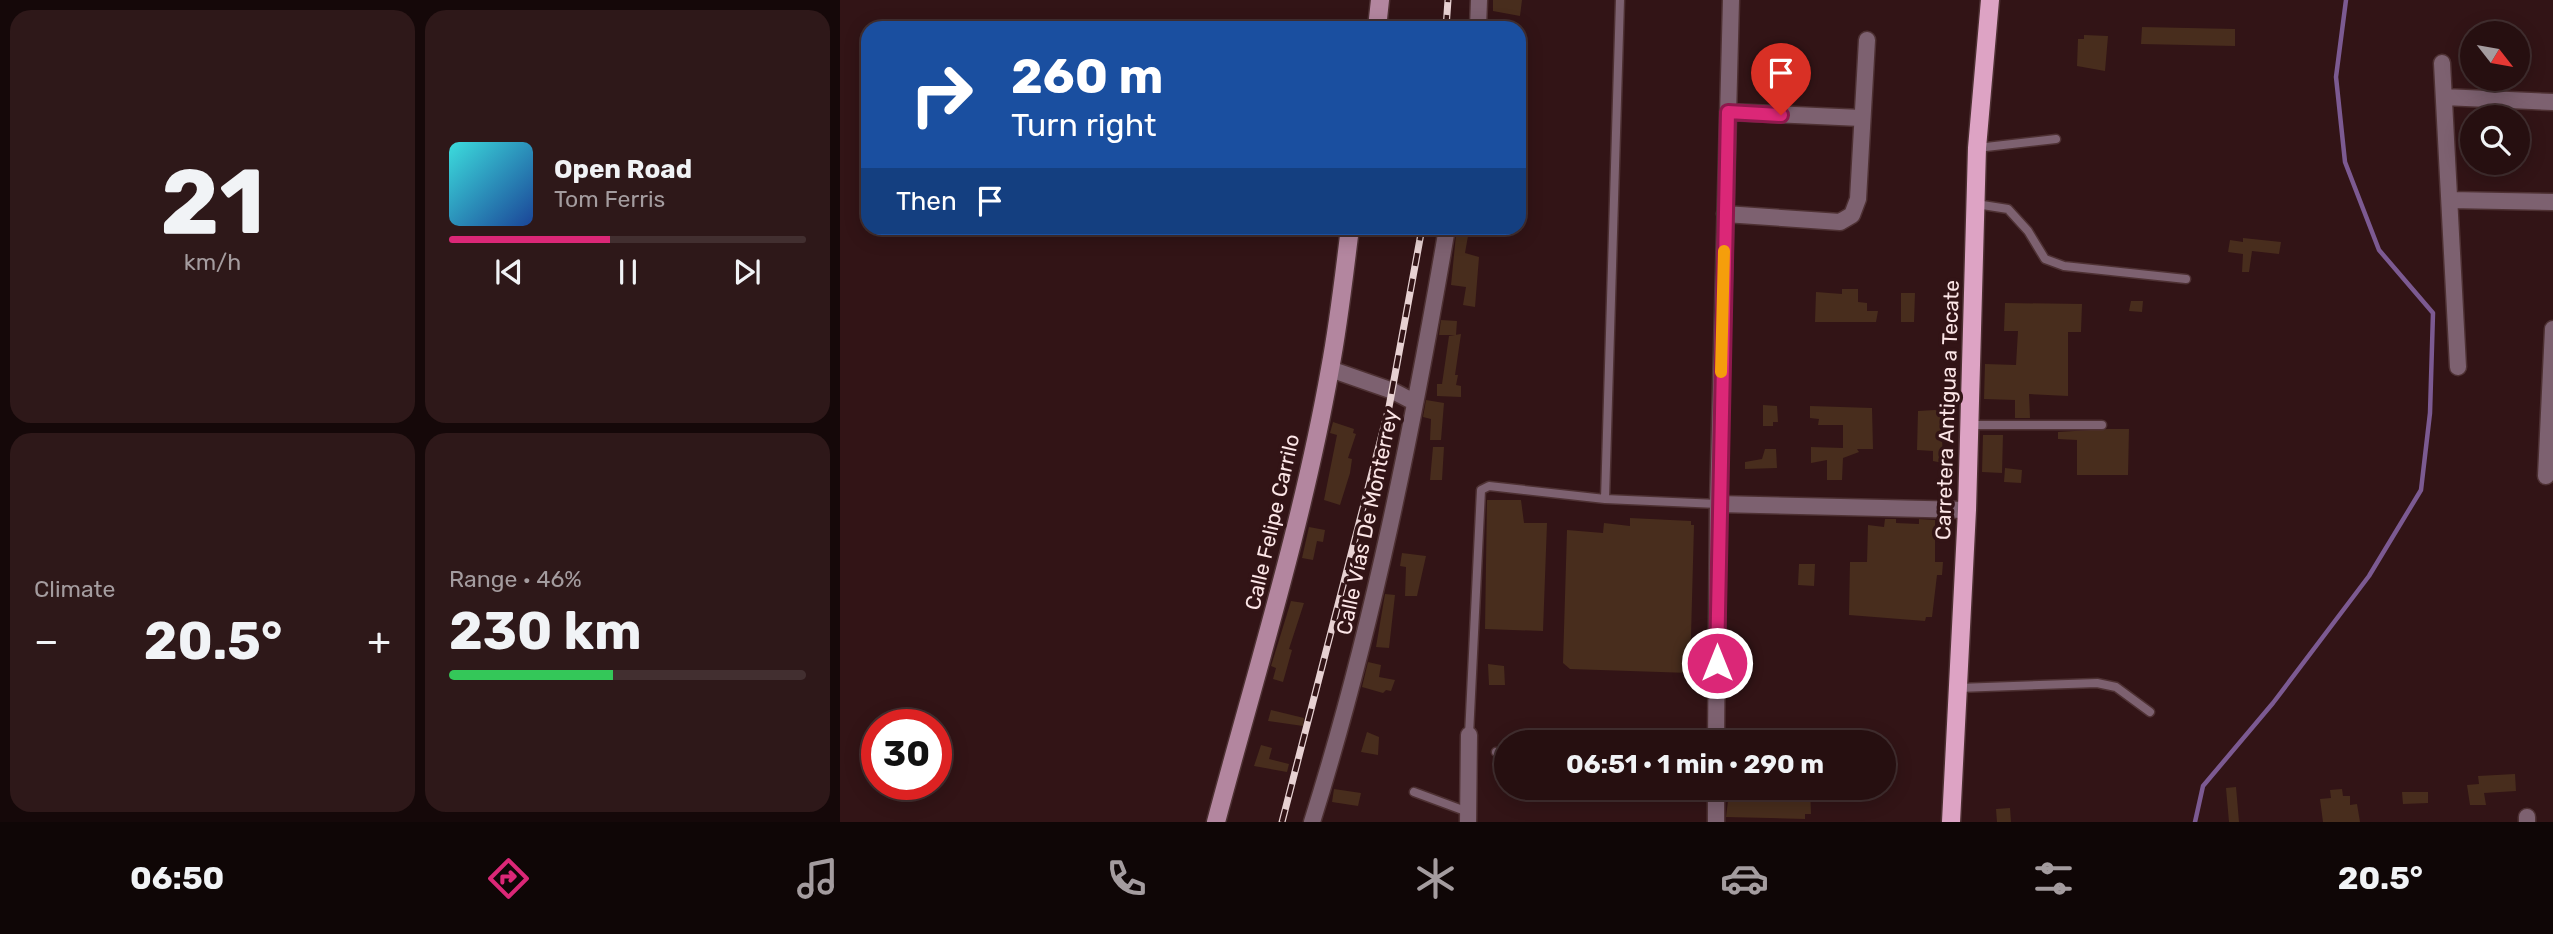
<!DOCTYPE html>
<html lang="en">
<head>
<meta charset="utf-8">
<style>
	body { margin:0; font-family:Rubik,sans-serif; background:#2e1819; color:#f1f3f6; height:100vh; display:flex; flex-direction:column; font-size:26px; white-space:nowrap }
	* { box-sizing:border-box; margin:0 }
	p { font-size:23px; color:#a49c9f }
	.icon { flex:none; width:38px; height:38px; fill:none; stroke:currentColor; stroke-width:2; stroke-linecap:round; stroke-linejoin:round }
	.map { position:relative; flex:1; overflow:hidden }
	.side { display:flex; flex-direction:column; gap:10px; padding:10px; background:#150809; width:840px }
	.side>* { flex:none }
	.top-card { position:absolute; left:21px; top:21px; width:665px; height:214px; border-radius:21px; box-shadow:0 4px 18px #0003,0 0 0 2px #422f30; background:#1a4fa0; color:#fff; overflow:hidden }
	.needle { width:46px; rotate:121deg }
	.buttons { position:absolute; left:1620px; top:21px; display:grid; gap:14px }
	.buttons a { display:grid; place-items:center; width:70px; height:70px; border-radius:50%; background:#260f10; box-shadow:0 4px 18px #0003,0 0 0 2px #422f30; font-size:35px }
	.speed { position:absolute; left:21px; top:709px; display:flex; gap:14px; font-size:35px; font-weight:700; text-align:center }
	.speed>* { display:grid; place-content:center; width:91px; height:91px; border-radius:50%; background:#260f10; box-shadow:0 4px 18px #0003,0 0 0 2px #422f30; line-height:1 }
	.speed .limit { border:10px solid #d22; background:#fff; color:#111 }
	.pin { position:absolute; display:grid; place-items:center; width:60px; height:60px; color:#fff; margin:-72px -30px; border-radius:50% 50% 50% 0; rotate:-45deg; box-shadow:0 0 7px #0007 }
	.pin .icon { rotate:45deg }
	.me { position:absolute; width:77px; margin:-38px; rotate:0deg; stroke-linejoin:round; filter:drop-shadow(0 0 5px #0008) }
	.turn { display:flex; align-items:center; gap:24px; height:147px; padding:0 35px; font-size:32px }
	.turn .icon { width:91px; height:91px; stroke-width:2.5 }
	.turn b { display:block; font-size:49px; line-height:60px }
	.then { display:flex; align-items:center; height:66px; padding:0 35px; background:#0003; gap:14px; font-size:26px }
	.big { font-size:52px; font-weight:700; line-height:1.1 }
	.side .card { flex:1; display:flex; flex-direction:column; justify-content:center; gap:10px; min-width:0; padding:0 24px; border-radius:21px; background:#2e1819 }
	.side .dial { align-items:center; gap:0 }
	.dial b { font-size:91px; line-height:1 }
	.song { display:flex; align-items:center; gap:21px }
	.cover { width:84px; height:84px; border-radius:10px; background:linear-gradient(135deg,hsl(180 70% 55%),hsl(220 70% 35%)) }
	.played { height:7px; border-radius:4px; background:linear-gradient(90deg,#db2777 45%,#422f30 45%) }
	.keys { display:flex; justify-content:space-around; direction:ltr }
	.heat { display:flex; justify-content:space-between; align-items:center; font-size:38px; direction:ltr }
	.charge { height:10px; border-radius:5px; background:linear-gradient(90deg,#34c759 46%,#422f30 0) }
	.side .tiles { flex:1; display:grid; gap:10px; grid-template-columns:repeat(2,1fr) }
	.trip { position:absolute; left:654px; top:730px; width:402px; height:70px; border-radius:35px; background:#260f10; box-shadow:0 4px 18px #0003,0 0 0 2px #422f30; font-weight:700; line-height:70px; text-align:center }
	.menu { display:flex; height:112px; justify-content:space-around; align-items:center; background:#0f0606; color:#a49c9f }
	.menu .icon { width:49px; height:49px }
	.menu .selected { color:#db2777 }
	.menu b { font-size:32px; color:#f1f3f6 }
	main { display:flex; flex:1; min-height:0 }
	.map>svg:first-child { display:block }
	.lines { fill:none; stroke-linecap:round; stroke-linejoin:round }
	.stream { stroke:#7c5a92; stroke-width:4.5 }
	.building { fill:#482d1d }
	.lane-casing { stroke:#4e3133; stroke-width:11 }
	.street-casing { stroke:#4e3133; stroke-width:19 }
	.secondary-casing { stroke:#4e3133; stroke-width:21 }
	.primary-casing { stroke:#4e3133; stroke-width:21 }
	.lane { stroke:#7d6170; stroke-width:8 }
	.street { stroke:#7d6170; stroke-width:16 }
	.secondary { stroke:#b3869f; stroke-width:18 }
	.primary { stroke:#dda3c4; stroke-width:18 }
	.rail-casing { stroke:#e7d1d2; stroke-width:7 }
	.rail { stroke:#321416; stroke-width:4.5; stroke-dasharray:13; stroke-linecap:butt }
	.route-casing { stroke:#8e194d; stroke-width:18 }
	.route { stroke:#db2777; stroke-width:12 }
	.slow { stroke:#f59e0b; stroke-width:12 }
	.labels { text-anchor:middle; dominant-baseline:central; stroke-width:7; stroke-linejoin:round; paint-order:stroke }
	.street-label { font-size:21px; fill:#fce6e7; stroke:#321416 }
</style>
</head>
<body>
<main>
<section class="side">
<div class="tiles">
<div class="card dial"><b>21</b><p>km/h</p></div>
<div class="card">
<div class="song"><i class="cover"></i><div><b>Open Road</b><p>Tom Ferris</p></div></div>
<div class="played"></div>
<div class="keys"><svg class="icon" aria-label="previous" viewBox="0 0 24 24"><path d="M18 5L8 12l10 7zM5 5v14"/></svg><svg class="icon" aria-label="pause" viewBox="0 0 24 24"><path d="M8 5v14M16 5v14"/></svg><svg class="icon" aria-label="next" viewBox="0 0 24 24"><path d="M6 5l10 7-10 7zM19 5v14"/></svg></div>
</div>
<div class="card"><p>Climate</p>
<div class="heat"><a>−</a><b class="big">20.5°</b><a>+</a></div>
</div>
<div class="card"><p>Range · 46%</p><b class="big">230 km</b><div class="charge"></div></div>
</div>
</section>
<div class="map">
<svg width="1713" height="822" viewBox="0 0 1713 822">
	<rect width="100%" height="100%" fill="#321416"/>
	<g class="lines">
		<path class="stream" d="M1355,822L1363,786L1433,703L1529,576L1581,490L1590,413L1593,313L1539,250L1505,162L1496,77L1506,0"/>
	</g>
	<path class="building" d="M653,0H682L680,16L653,11Z
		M1302,27L1395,29V46L1301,44Z
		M1244,35L1268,36L1265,71L1237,66L1238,39H1244Z
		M616,235L628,236L625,253L639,257L635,307L623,305L626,287L611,285Z
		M1403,238L1441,242L1439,254L1412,251L1409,272H1402L1403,254L1388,252L1390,240L1403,242Z
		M1002,289H1018V302L1027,303V311H1038L1036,322H975L976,292L1002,294Z
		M1061,293H1075L1074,322H1061Z
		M1291,301H1303L1302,312L1289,311Z
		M1165,303L1242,304L1241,332H1228V396L1189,394L1190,418H1175V400L1144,399L1145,364L1176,365L1178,331H1164Z
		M601,320L617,321L616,335H599Z
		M621,334L615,375H618L616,385L621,386V397L597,396V384H602L609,336Z
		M586,400L604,403L601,440H590L591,419L583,417Z
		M923,405L937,406L938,422H933V426H923Z
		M970,406L1032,408L1033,449H1017L1019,452L1003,458L1002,480H987V460L971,463V447L1003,448V425H978L979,419L970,418Z
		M1095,410L1101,412L1103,463L1093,461V451L1077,450L1078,411Z
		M493,422L514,429L513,433L516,434L508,458L512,459L510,473L500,505L484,500L497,435L490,433Z
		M1267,429H1289L1288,475H1237V440L1218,439V432Z
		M1143,435H1163L1162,473L1142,472Z
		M593,447H604L602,480H590Z
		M925,449H936L937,468L905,469V462L922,459Z
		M1165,468L1182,470L1181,483L1164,482Z
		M647,500H681L684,523H707L703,631L645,629Z
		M790,518L851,521V525H854L850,673L730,669L723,663L727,530L763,533L764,523L790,526Z
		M1045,519H1056V523L1079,524V519L1095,520V562H1103L1102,575H1097L1092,617H1086L1085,621L1009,615L1010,562H1027L1028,525L1044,527Z
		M469,527L485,530L483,542L477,541L473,560L462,558Z
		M562,553L586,556L577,596H565L566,567L560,566Z
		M959,564H975L974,586L958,585Z
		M545,594L555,595L549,648L536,647Z
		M451,601L464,603L449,649L452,650L443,682L433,679L436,668L431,666Z
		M528,662L541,665L539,677L555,680L551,691L546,690L543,693L522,687Z
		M648,664L664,666L665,685H649Z
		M431,710L464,718L463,726L428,721Z
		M527,732L539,737L538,755L521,752Z
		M421,745L432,748L429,759L449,764L447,772L414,766Z
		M1675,774L1676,791L1644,793L1646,805H1630L1627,785L1639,784L1638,776Z
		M1396,787L1399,822H1389L1386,788Z
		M942,788H970L971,814H965V819L886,817L889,793H919V798H942Z
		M494,789L521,793L518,806L492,802Z
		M1502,789L1503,796H1510V805L1517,804L1520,822H1483L1480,799L1491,798L1490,790Z
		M1562,792H1588V803L1563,804Z
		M1170,808L1171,822H1157L1156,809Z"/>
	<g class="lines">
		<g class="lane-casing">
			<path id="lane" d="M1137,148L1216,139
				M1136,204L1168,209L1188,231L1205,259L1224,266L1346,279
				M1130,425H1262
				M765,499L780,0
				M1118,688L1257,683L1276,687L1310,712
				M629,735L641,490L649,486L765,499L878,504
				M656,752L667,753
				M574,792L628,812"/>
		</g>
		<g class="street-casing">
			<path id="street" d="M638,28L639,0
				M1602,63L1618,367
				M1604,97L1713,102
				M888,112L1021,118
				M1610,200L1713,202
				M885,214L1000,222L1012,215L1018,199L1027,40
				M490,369L553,391L574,402
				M1706,476L1713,329
				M878,504L1127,510
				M876,742L878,504L891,0
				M1687,817V822
				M472,822C533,628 573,427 607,228
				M628,822L629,735
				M876,822V788"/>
		</g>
		<g class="secondary-casing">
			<path id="secondary" d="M537,28L540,0
				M376,822C416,672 463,522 490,369C499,322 504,275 510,228"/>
		</g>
		<g class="primary-casing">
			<path id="primary" d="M1111,822L1127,510L1137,148L1150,0"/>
		</g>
		<use href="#lane" class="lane"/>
		<use href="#street" class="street"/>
		<use href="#secondary" class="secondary"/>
		<use href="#primary" class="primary"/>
		<g class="rail-casing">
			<path id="rail" d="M606,28L608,0
				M442,822L549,407L582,228"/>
		</g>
		<use href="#rail" class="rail"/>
	</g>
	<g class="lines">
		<g class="route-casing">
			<path id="route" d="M877,663L888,112L941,115"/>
		</g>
		<use href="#route" class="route"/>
		<path class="slow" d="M881,372L884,251"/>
	</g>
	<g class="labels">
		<g class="street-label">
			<text transform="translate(1107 410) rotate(-88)">Carretera Antigua a Tecate</text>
			<text transform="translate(432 522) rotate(-77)">Calle Felipe Carrilo</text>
			<text transform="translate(527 522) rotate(-78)">Calle Vías De Monterrey</text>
		</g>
	</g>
</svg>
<div class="buttons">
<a><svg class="needle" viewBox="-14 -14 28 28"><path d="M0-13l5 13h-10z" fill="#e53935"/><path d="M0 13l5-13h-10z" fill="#a49c9f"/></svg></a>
<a><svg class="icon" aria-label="search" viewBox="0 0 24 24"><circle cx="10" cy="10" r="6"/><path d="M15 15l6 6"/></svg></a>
</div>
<div class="speed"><div class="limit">30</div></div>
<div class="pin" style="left:941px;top:115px;background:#d93025"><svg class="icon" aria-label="arrive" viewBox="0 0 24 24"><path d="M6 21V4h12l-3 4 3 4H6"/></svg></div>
<svg class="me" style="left:877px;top:663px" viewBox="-20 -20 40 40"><circle r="17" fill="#db2777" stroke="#fff" stroke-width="3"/><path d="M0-11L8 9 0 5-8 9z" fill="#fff"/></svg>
<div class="trip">06:51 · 1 min · 290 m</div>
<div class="top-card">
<div class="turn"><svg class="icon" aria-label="right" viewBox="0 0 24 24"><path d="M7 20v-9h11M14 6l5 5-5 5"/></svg><div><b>260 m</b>Turn right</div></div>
<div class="then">Then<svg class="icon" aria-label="arrive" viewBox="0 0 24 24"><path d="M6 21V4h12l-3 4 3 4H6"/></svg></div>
</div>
</div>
</main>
<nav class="menu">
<b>06:50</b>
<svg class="icon selected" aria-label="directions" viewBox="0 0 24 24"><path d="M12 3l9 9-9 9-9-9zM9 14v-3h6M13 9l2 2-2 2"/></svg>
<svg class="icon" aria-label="music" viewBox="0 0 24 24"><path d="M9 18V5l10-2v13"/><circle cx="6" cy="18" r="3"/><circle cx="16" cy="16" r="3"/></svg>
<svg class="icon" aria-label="phone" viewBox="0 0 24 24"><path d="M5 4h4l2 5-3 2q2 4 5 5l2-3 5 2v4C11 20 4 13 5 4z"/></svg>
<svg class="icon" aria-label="climate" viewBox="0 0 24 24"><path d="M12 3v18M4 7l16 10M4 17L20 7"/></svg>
<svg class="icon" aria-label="car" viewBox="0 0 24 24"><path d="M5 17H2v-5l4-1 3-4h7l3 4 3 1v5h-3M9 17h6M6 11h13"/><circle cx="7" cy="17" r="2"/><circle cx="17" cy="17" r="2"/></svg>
<svg class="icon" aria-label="filters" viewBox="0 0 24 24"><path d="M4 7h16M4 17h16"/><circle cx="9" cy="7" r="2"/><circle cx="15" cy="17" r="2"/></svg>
<b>20.5°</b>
</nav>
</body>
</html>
